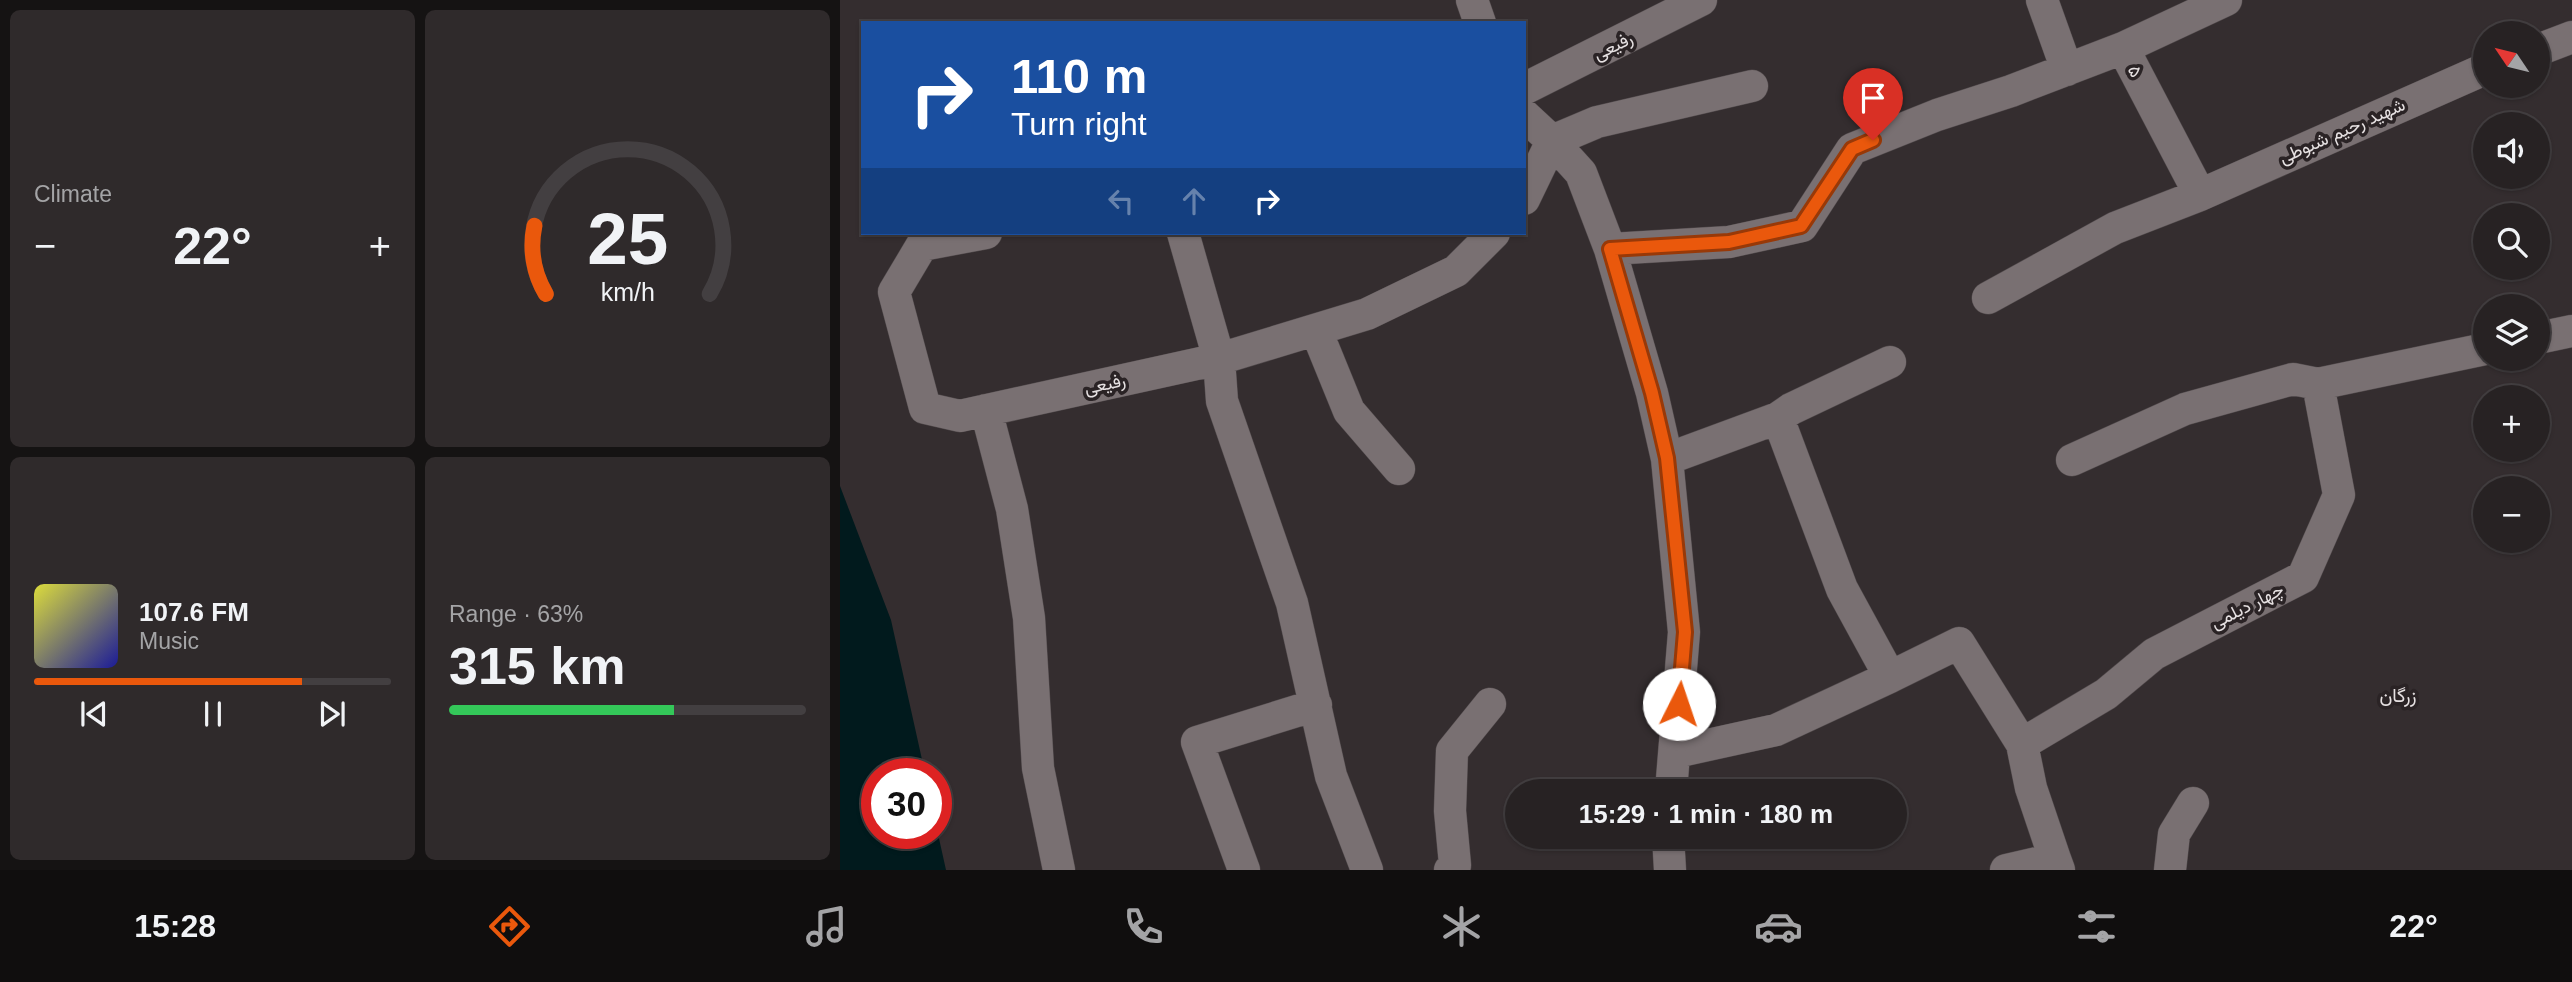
<!DOCTYPE html>
<html lang="en">
<head>
<meta charset="utf-8">
<style>
	body { margin:0; font-family:Arial,Vazirmatn,sans-serif; background:#2f2a2b; color:#f1f3f6; height:100vh; display:flex; flex-direction:column; font-size:26px; white-space:nowrap }
	* { box-sizing:border-box; margin:0 }
	p { font-size:23px; color:#a4a4a6 }
	.icon { flex:none; width:38px; height:38px; fill:none; stroke:currentColor; stroke-width:2; stroke-linecap:round; stroke-linejoin:round }
	.map { position:relative; flex:1; overflow:hidden }
	.drawer { display:flex; flex-direction:column; gap:10px; padding:10px; background:#151313; width:840px }
	.drawer>* { flex:none }
	.top-card { position:absolute; left:21px; top:21px; width:665px; height:214px; border-radius:0px; box-shadow:0 2px 5px #0004,0 0 0 2px #433f41; background:#1a4fa0; color:#fff; overflow:hidden }
	.needle { width:46px; rotate:305deg }
	.buttons { position:absolute; left:1633px; top:21px; display:grid; gap:14px }
	.buttons a { display:grid; place-items:center; width:77px; height:77px; border-radius:50%; background:#272223; box-shadow:0 2px 5px #0004,0 0 0 2px #433f41; font-size:35px }
	.speed { position:absolute; left:21px; top:758px; display:flex; gap:14px; font-size:35px; font-weight:700; text-align:center }
	.speed>* { display:grid; place-content:center; width:91px; height:91px; border-radius:50%; background:#272223; box-shadow:0 2px 5px #0004,0 0 0 2px #433f41; line-height:1 }
	.speed .limit { border:10px solid #d22; background:#fff; color:#111 }
	.pin { position:absolute; display:grid; place-items:center; width:60px; height:60px; color:#fff; margin:-72px -30px; border-radius:50% 50% 50% 0; rotate:-45deg; box-shadow:0 0 7px #0007 }
	.pin .icon { rotate:45deg }
	.me { position:absolute; width:77px; margin:-38px; rotate:4deg; stroke-linejoin:round; filter:drop-shadow(0 0 5px #0008) }
	.turn { display:flex; align-items:center; gap:24px; height:147px; padding:0 35px; font-size:32px }
	.turn .icon { width:91px; height:91px; stroke-width:2.5 }
	.turn b { display:block; font-size:49px; line-height:60px }
	.lanes { display:flex; align-items:center; height:66px; padding:0 35px; background:#0003; justify-content:center; gap:35px; direction:ltr }
	.lanes .off { opacity:.35 }
	.big { font-size:52px; font-weight:800; line-height:1.1 }
	.drawer .tile { flex:1; display:flex; flex-direction:column; justify-content:center; gap:10px; min-width:0; padding:0 24px; border-radius:10px; background:#2f2a2b }
	.drawer .dial { align-items:center; gap:0 }
	.dial svg { height:182px; overflow:visible; fill:none; stroke:#433f41; stroke-width:7; stroke-linecap:round; text-anchor:middle }
	.dial text { fill:#f1f3f6; stroke:none }
	.song { display:flex; align-items:center; gap:21px }
	.cover { width:84px; height:84px; border-radius:10px; background:linear-gradient(135deg,hsl(60 70% 55%),hsl(240 70% 35%)) }
	.played { height:7px; border-radius:4px; background:linear-gradient(90deg,#ea580c 75%,#433f41 75%) }
	.keys { display:flex; justify-content:space-around; direction:ltr }
	.heat { display:flex; justify-content:space-between; align-items:center; font-size:38px; direction:ltr }
	.charge { height:10px; border-radius:5px; background:linear-gradient(90deg,#34c759 63%,#433f41 0) }
	.drawer .tiles { flex:1; display:grid; gap:10px; grid-template-columns:repeat(2,1fr) }
	.trip { position:absolute; left:665px; top:779px; width:402px; height:70px; border-radius:35px; background:#272223; box-shadow:0 2px 5px #0004,0 0 0 2px #433f41; font-weight:800; line-height:70px; text-align:center }
	.tab-bar { display:flex; height:112px; justify-content:space-around; align-items:center; background:#100e0e; color:#a4a4a6 }
	.tab-bar .icon { width:49px; height:49px }
	.tab-bar .on { color:#ea580c }
	.tab-bar b { font-size:32px; color:#f1f3f6 }
	main { display:flex; flex:1; min-height:0 }
	.map>svg:first-child { display:block }
	.water { fill:#011a1d }
	.lines { fill:none; stroke-linecap:round; stroke-linejoin:round }
	.minor-casing { stroke:#514a4c; stroke-width:33 }
	.minor { stroke:#797072; stroke-width:32 }
	.route-casing { stroke:#983908; stroke-width:18 }
	.route { stroke:#ea580c; stroke-width:12 }
	.labels { text-anchor:middle; dominant-baseline:central; stroke-width:7; stroke-linejoin:round; paint-order:stroke }
	.street-label { font-size:18px; fill:#e6e1e2; stroke:#2a2325 }
	.neighbourhood-label { font-size:19px; fill:#e6e1e2; stroke:#2a2325 }
</style>
</head>
<body>
<main>
<section class="drawer">
<div class="tiles">
<div class="tile"><p>Climate</p>
<div class="heat"><a>−</a><b class="big">22°</b><a>+</a></div>
</div>
<div class="tile dial"><svg viewBox="0 0 100 80">
<path d="M14 69A42 42 0 1 1 86 69"/>
<path d="M14 69A42 42 0 0 1 9 39" stroke="#ea580c"/>
<text x="50" y="56" font-size="32" font-weight="700">25</text>
<text x="50" y="72" font-size="11">km/h</text>
</svg></div>
<div class="tile">
<div class="song"><i class="cover"></i><div><b>107.6 FM</b><p>Music</p></div></div>
<div class="played"></div>
<div class="keys"><svg class="icon" aria-label="previous" viewBox="0 0 24 24"><path d="M18 5L8 12l10 7zM5 5v14"/></svg><svg class="icon" aria-label="pause" viewBox="0 0 24 24"><path d="M8 5v14M16 5v14"/></svg><svg class="icon" aria-label="next" viewBox="0 0 24 24"><path d="M6 5l10 7-10 7zM19 5v14"/></svg></div>
</div>
<div class="tile"><p>Range · 63%</p><b class="big">315 km</b><div class="charge"></div></div>
</div>
</section>
<div class="map">
<svg width="1732" height="870" viewBox="0 0 1732 870">
	<rect width="100%" height="100%" fill="#342d2f"/>
	<path class="water" d="M0,486L51,620L85,773L37,774V833H96V825L106,870H0Z"/>
	<g class="lines">
		<g class="minor-casing">
			<path id="minor" d="M632,0L640,23
				M1202,0L1227,70
				M1698,50L1732,37
				M684,89L861,0
				M684,115L712,141L684,199
				M1360,195L1283,48L1386,0
				M146,233L82,245L54,292L85,408L120,416L379,359L527,314L616,271L654,233
				M343,233L379,359L382,401L452,603L491,776L527,870
				M770,249L889,242L962,226L1012,149L1097,115L1171,91L1283,48
				M1148,298L1275,228L1360,195L1645,69
				M476,330L509,411L559,469
				M1698,338L1732,331
				M146,410L172,509L189,618L198,768L219,870
				M938,418L951,409L1050,362
				M827,459L938,418L1002,589L1050,677L936,730L836,752
				M1232,460L1345,409L1453,379L1478,384L1645,349
				M1050,677L1119,643L1182,744L1191,788L1215,859
				M1182,744L1266,694L1314,654L1463,577L1499,495L1478,384
				M831,791L844,632L827,459L812,393L770,249L741,173L712,141L757,122L912,86
				M828,836L830,870
				M404,870L357,742L476,705
				M610,870L615,865L610,811L612,751L650,704
				M1166,870L1215,859L1219,870
				M1330,870L1334,834L1353,803"/>
		</g>
		<use href="#minor" class="minor"/>
	</g>
	<g class="lines">
		<g class="route-casing">
			<path id="route" d="M839,704L845,632L827,458L812,393L770,249L889,242L961,226L1012,149L1033,140"/>
		</g>
		<use href="#route" class="route"/>
	</g>
	<g class="labels">
		<g class="street-label">
			<text transform="translate(773 46) rotate(-26)">رفیعی</text>
			<text transform="translate(1295 71) rotate(62)">۵</text>
			<text transform="translate(1502 131) rotate(-24)">شهید رحیم شبوطی</text>
			<text transform="translate(265 384) rotate(-12)">رفیعی</text>
			<text transform="translate(1407 606) rotate(-27)">چهار دیلمی</text>
		</g>
		<g class="neighbourhood-label">
			<text x="1558" y="695">زرگان</text>
		</g>
	</g>
</svg>
<div class="buttons">
<a><svg class="needle" viewBox="-14 -14 28 28"><path d="M0-13l5 13h-10z" fill="#e53935"/><path d="M0 13l5-13h-10z" fill="#a4a4a6"/></svg></a>
<a><svg class="icon" aria-label="sound" viewBox="0 0 24 24"><path d="M4 9h4l5-4v14l-5-4H4zM17 9q2 3 0 6"/></svg></a>
<a><svg class="icon" aria-label="search" viewBox="0 0 24 24"><circle cx="10" cy="10" r="6"/><path d="M15 15l6 6"/></svg></a>
<a><svg class="icon" aria-label="layers" viewBox="0 0 24 24"><path d="M12 4l9 5-9 5-9-5zM3 14l9 5 9-5"/></svg></a>
<a>+</a>
<a>−</a>
</div>
<div class="speed"><div class="limit">30</div></div>
<div class="pin" style="left:1033px;top:140px;background:#d93025"><svg class="icon" aria-label="arrive" viewBox="0 0 24 24"><path d="M6 21V4h12l-3 4 3 4H6"/></svg></div>
<svg class="me" style="left:839px;top:704px" viewBox="-20 -20 40 40"><circle r="19" fill="#fff"/><path d="M0-13L10 11 0 6-10 11z" fill="#ea580c"/></svg>
<div class="trip">15:29 · 1 min · 180 m</div>
<div class="top-card">
<div class="turn"><svg class="icon" aria-label="right" viewBox="0 0 24 24"><path d="M7 20v-9h11M14 6l5 5-5 5"/></svg><div><b>110 m</b>Turn right</div></div>
<div class="lanes"><svg class="icon off" aria-label="left" viewBox="0 0 24 24"><path d="M17 20v-9H6M10 6l-5 5 5 5"/></svg><svg class="icon off" aria-label="ahead" viewBox="0 0 24 24"><path d="M12 20V5M6 11l6-6 6 6"/></svg><svg class="icon" aria-label="right" viewBox="0 0 24 24"><path d="M7 20v-9h11M14 6l5 5-5 5"/></svg></div>
</div>
</div>
</main>
<nav class="tab-bar">
<b>15:28</b>
<svg class="icon on" aria-label="directions" viewBox="0 0 24 24"><path d="M12 3l9 9-9 9-9-9zM9 14v-3h6M13 9l2 2-2 2"/></svg>
<svg class="icon" aria-label="music" viewBox="0 0 24 24"><path d="M9 18V5l10-2v13"/><circle cx="6" cy="18" r="3"/><circle cx="16" cy="16" r="3"/></svg>
<svg class="icon" aria-label="phone" viewBox="0 0 24 24"><path d="M5 4h4l2 5-3 2q2 4 5 5l2-3 5 2v4C11 20 4 13 5 4z"/></svg>
<svg class="icon" aria-label="climate" viewBox="0 0 24 24"><path d="M12 3v18M4 7l16 10M4 17L20 7"/></svg>
<svg class="icon" aria-label="car" viewBox="0 0 24 24"><path d="M5 17H2v-5l4-1 3-4h7l3 4 3 1v5h-3M9 17h6M6 11h13"/><circle cx="7" cy="17" r="2"/><circle cx="17" cy="17" r="2"/></svg>
<svg class="icon" aria-label="filters" viewBox="0 0 24 24"><path d="M4 7h16M4 17h16"/><circle cx="9" cy="7" r="2"/><circle cx="15" cy="17" r="2"/></svg>
<b>22°</b>
</nav>
</body>
</html>
